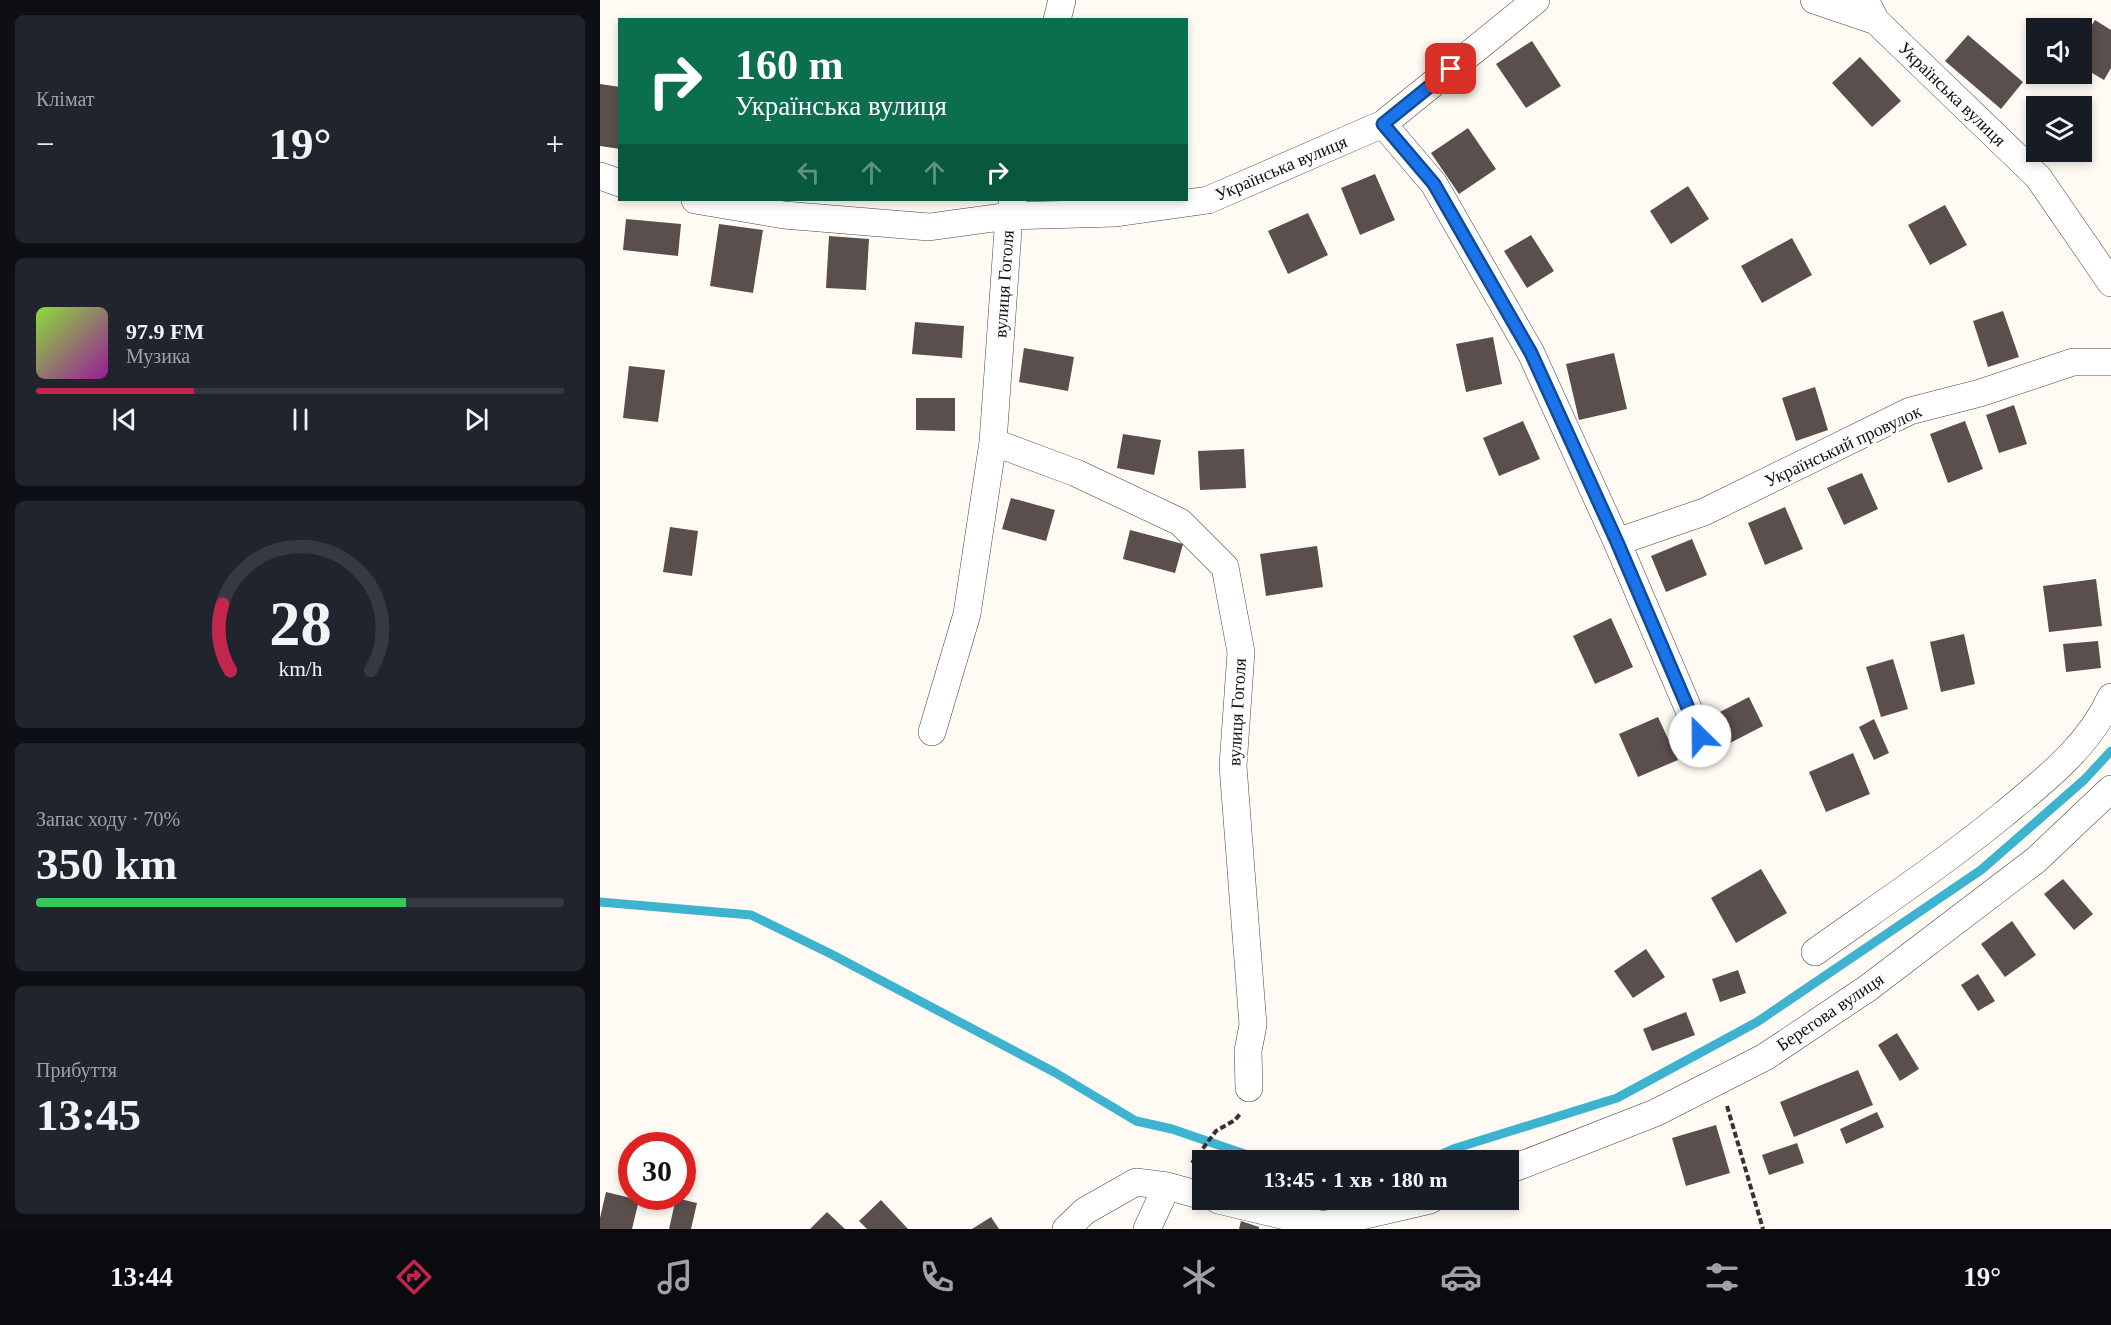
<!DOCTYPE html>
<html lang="uk">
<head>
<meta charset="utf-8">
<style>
	body { margin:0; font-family:Georgia,serif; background:#20242c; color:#f1f3f6; height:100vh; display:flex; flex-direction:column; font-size:22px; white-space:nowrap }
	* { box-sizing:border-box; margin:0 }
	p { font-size:20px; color:#9ea1a6 }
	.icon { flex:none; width:33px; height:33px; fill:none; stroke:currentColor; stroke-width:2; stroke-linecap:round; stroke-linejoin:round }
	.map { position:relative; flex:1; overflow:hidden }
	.drawer { display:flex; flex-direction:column; gap:15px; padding:15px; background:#0d0f14; width:600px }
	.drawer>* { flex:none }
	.guide { position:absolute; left:18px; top:18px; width:570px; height:183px; border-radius:0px; box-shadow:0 3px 9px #0003; background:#0b6e4f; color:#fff; overflow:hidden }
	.tools { position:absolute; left:1426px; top:18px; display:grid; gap:12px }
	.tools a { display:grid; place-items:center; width:66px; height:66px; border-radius:0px; background:#171b24; box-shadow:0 3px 9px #0003; font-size:30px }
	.speed { position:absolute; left:18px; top:1132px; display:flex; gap:12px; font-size:30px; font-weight:700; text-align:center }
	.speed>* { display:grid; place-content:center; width:78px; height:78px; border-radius:50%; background:#171b24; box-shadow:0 3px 9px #0003; line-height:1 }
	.speed .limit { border:9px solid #d22; background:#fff; color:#111 }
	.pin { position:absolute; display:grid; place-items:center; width:51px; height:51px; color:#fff; margin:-26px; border-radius:12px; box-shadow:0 3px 9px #0006 }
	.me { position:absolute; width:66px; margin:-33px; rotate:337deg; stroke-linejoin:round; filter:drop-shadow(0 0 4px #0008) }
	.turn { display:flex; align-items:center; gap:21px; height:126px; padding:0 18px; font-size:27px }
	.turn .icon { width:78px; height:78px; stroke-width:2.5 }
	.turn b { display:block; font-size:42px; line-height:51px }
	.lanes { display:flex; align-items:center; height:57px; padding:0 18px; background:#0003; justify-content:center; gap:30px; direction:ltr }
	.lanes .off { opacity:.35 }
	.big { font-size:45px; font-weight:600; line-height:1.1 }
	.drawer .card { flex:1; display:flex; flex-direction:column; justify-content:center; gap:9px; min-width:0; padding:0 21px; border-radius:9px; background:#20242c }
	.drawer .dial { align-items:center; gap:0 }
	.dial svg { height:156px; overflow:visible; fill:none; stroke:#363941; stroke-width:7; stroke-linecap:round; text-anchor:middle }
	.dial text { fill:#f1f3f6; stroke:none }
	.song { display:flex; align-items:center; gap:18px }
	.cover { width:72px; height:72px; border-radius:9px; background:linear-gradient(135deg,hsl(90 70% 55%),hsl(300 70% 35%)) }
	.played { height:6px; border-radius:3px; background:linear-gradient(90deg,#c4254c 30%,#363941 30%) }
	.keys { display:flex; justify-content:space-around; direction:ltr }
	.heat { display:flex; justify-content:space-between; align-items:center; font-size:33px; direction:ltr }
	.charge { height:9px; border-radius:4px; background:linear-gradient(90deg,#34c759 70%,#363941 0) }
	.trip { position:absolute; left:592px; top:1150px; width:327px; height:60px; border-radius:0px; background:#171b24; box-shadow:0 3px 9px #0003; font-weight:600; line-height:60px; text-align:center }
	.tabs { display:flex; height:96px; justify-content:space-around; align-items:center; background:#090b0e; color:#9ea1a6 }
	.tabs .icon { width:42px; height:42px }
	.tabs .active { color:#c4254c }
	.tabs b { font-size:27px; color:#f1f3f6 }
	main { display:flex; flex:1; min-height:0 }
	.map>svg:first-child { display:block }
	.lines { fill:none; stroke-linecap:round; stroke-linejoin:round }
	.stream { stroke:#3eb3d0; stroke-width:9 }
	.building { fill:#5a4f4d }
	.street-casing { stroke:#444; stroke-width:28 }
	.path { stroke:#333; stroke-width:4; stroke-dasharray:6 3; stroke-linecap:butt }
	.street { stroke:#fff; stroke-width:27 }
	.route-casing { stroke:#114b97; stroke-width:15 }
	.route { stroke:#1a73e8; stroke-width:10 }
	.labels { text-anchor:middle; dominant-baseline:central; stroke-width:6; stroke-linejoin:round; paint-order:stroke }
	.street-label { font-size:18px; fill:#111; stroke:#fff }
</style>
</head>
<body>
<main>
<section class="drawer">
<div class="card"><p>Клімат</p>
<div class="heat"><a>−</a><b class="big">19°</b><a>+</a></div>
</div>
<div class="card">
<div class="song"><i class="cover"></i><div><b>97.9 FM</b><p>Музика</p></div></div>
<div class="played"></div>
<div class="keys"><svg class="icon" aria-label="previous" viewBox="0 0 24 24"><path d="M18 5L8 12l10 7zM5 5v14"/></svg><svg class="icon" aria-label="pause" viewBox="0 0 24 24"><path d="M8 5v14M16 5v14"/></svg><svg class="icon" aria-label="next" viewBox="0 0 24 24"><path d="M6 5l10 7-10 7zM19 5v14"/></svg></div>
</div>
<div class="card dial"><svg viewBox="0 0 100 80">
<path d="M14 69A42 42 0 1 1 86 69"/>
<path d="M14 69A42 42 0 0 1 10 35" stroke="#c4254c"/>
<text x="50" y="56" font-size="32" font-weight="700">28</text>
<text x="50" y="72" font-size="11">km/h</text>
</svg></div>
<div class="card"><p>Запас ходу · 70%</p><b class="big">350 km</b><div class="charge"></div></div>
<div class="card"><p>Прибуття</p><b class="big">13:45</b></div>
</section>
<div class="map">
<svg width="1511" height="1229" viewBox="0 0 1511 1229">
	<rect width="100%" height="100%" fill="#fffbf4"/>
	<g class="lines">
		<path class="stream" d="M0,902L151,915L231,954L454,1072L536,1121L572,1129L665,1161
			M826,1161L853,1149L1017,1098L1157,1022L1381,870L1484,780L1511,751"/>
	</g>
	<path class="building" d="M1495,20L1511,30V68L1504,80L1482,67V41Z
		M1368,35L1423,82L1401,109L1345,61Z
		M932,41L961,86L926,108L896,64Z
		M1260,57L1301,101L1272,127L1232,83Z
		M0,84L20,87V149L0,146Z
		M868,128L896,169L859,194L831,153Z
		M775,174L795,220L760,235L741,188Z
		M1088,186L1109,219L1071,244L1050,211Z
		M1345,205L1367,245L1330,265L1308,225Z
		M708,213L728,255L688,274L668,231Z
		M26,219L81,224L78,256L23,250Z
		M119,224L163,230L153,293L110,286Z
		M931,235L954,271L927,288L904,251Z
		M229,236L269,239L266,290L226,288Z
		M1192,238L1212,275L1162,303L1141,266Z
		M1403,311L1419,357L1388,367L1373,321Z
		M315,322L364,326L362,358L312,354Z
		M893,337L902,384L866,392L856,344Z
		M424,348L474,357L468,391L419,382Z
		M1014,353L1027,409L979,420L966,364Z
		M29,366L65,370L58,422L23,418Z
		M1215,387L1228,430L1196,441L1182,398Z
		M316,398H355V431L316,430Z
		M1414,405L1427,444L1399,453L1386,415Z
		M923,421L940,459L899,476L883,438Z
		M1365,421L1383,469L1348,483L1330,434Z
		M523,434L561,440L554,475L517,468Z
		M644,449L646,488L600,490L598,451Z
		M1262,473L1278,509L1244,525L1227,488Z
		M411,498L455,510L446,541L402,529Z
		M1185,507L1203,549L1165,565L1148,523Z
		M70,527L98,531L92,576L63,572Z
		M530,530L583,544L575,573L523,559Z
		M1092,539L1107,575L1066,592L1051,556Z
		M717,546L723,587L666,596L660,554Z
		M1496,579L1502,626L1449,632L1443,586Z
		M1011,618L1033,667L995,684L973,636Z
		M1364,634L1375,684L1341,692L1330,642Z
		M1498,641L1501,668L1466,672L1463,644Z
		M1293,659L1308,709L1281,717L1266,667Z
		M1149,697L1163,726L1130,743L1116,714Z
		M1058,717L1078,760L1038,777L1019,734Z
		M1274,719L1289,753L1274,760L1259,727Z
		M1253,753L1270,794L1226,812L1209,772Z
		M1161,869L1187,913L1136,943L1111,898Z
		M1463,879L1493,914L1474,930L1444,894Z
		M1412,921L1436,955L1405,977L1381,944Z
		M1046,949L1065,977L1033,998L1014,971Z
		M1138,970L1146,993L1120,1002L1112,979Z
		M1378,974L1395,1001L1378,1011L1361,985Z
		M1086,1012L1095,1035L1052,1051L1043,1029Z
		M1297,1033L1319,1069L1300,1081L1278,1045Z
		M1258,1070L1273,1105L1194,1137L1180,1102Z
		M1277,1112L1284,1127L1246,1144L1240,1129Z
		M1116,1125L1130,1173L1086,1186L1072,1138Z
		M1197,1143L1204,1163L1169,1175L1162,1155Z
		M6,1192L39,1200L32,1229H0V1218Z
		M76,1198L97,1203L91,1229H69Z
		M281,1200L308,1229H267L259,1221Z
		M227,1212L245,1229H210Z
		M391,1217L399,1229H372Z
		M641,1221L659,1227V1229H639Z"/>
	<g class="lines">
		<g class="street-casing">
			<path id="street" d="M1214,0L1276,21
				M1265,0L1276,21L1438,177L1511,283
				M457,20L462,0
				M783,124L834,184L931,353L1017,542L1100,736
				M0,176L20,183
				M95,200L184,215L329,227L409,216L516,213L608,200L783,124L936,0
				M393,442L476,473L580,522L625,567L641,652L633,766L653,1025L648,1051L649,1088
				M1017,542L1104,512L1310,411L1380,393L1473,362H1511
				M332,732L367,614L393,442L409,216L413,201
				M1215,952C1278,907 1343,864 1404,814C1445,780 1489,746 1511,697
				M909,1170L1055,1113L1165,1057L1268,988L1436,860L1511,789
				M618,1200L723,1225L830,1200
				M466,1229L485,1211L536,1182L567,1186L603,1196
				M547,1229L567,1186"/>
		</g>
		<path class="path" d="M1127,1106L1163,1229
			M592,1163L616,1131L635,1120L640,1114"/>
		<use href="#street" class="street"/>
	</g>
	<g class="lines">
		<g class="route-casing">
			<path id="route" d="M851,69L783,124L834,184L931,353L1017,542L1100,736"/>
		</g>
		<use href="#route" class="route"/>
	</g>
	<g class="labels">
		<g class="street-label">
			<text transform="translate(1352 94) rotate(44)">Українська вулиця</text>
			<text transform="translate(681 168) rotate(-23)">Українська вулиця</text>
			<text transform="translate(404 284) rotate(-86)">вулиця Гоголя</text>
			<text transform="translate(1243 446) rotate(-25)">Український провулок</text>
			<text transform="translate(637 712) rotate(-87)">вулиця Гоголя</text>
			<text transform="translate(1230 1012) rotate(-34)">Берегова вулиця</text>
		</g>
	</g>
</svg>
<div class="tools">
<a><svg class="icon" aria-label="sound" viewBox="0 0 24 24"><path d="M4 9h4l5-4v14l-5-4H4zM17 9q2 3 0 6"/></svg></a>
<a><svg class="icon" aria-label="layers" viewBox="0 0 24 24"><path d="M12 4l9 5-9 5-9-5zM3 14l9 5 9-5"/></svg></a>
</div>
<div class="speed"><div class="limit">30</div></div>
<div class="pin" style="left:851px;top:69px;background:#d93025"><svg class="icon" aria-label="arrive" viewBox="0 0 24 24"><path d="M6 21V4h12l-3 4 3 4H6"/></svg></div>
<svg class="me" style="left:1100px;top:736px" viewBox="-20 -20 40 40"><circle r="19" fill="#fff"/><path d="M0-13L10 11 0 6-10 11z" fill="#1a73e8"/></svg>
<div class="trip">13:45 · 1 хв · 180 m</div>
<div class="guide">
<div class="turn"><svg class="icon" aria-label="right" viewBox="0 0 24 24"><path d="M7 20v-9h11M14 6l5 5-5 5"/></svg><div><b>160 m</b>Українська вулиця</div></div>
<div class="lanes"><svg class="icon off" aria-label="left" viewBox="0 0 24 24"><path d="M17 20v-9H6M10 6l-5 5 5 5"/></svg><svg class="icon off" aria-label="ahead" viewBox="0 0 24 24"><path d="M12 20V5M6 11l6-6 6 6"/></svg><svg class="icon off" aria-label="ahead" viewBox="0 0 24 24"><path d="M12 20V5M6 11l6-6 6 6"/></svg><svg class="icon" aria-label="right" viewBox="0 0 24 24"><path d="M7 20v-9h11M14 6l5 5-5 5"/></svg></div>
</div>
</div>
</main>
<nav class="tabs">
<b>13:44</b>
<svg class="icon active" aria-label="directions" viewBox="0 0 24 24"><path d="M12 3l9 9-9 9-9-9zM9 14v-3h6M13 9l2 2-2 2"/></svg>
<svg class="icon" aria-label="music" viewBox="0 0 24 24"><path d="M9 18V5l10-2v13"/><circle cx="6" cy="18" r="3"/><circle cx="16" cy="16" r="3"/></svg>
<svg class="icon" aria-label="phone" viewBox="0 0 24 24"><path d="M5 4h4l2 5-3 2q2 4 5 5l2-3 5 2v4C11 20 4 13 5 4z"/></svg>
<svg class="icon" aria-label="climate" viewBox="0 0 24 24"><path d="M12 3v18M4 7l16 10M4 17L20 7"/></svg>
<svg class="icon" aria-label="car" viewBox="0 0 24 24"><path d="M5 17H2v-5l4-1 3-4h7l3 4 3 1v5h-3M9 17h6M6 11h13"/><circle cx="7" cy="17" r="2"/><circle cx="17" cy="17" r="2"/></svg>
<svg class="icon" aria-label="filters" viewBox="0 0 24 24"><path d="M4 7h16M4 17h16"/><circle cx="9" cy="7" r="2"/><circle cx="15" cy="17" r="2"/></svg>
<b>19°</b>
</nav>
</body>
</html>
